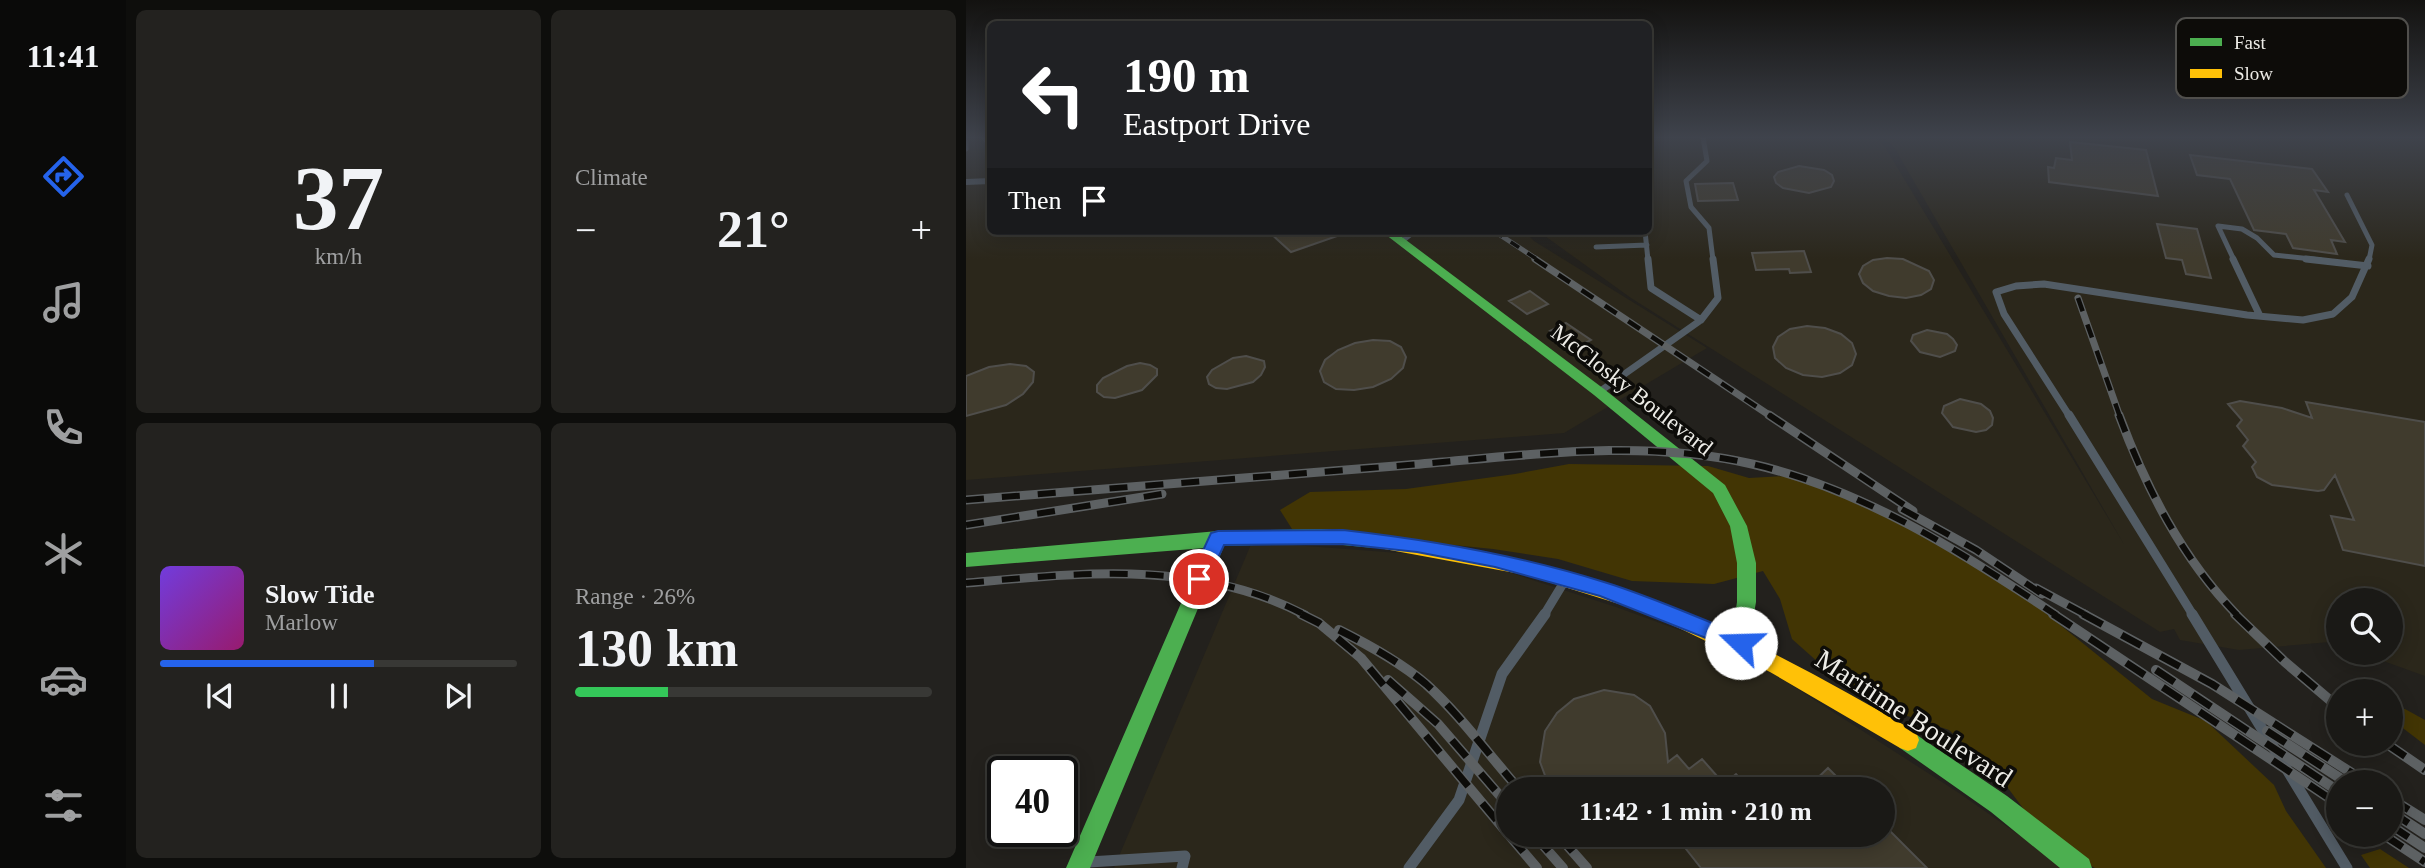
<!DOCTYPE html>
<html lang="en">
<head>
<meta charset="utf-8">
<style>
	body { margin:0; font-family:"Times New Roman",serif; background:#23221f; color:#f1f3f6; height:100vh; display:flex; flex-direction:column; font-size:26px; white-space:nowrap }
	* { box-sizing:border-box; margin:0 }
	p { font-size:23px; color:#9fa0a1 }
	.icon { flex:none; width:38px; height:38px; fill:none; stroke:currentColor; stroke-width:2; stroke-linecap:round; stroke-linejoin:round }
	.map { position:relative; flex:1; overflow:hidden }
	.side { display:flex; flex-direction:column; gap:10px; padding:10px; background:#0e0e0c; width:840px }
	.side>* { flex:none }
	.hud { position:absolute; left:21px; top:21px; width:665px; height:214px; border-radius:10px; box-shadow:0 4px 18px #0003,0 0 0 2px #383835; background:#202124; color:#fff; overflow:hidden }
	.fabs { position:absolute; left:1360px; top:588px; display:grid; gap:14px }
	.fabs a { display:grid; place-items:center; width:77px; height:77px; border-radius:50%; background:#1a1916; box-shadow:0 4px 18px #0003,0 0 0 2px #383835; font-size:35px }
	.speed { position:absolute; left:21px; top:756px; display:flex; gap:14px; font-size:35px; font-weight:700; text-align:center }
	.speed>* { display:grid; place-content:center; width:91px; height:91px; border-radius:50%; background:#1a1916; box-shadow:0 4px 18px #0003,0 0 0 2px #383835; line-height:1 }
	.speed .limit { border:4px solid #111; border-radius:10px; background:#fff; color:#111 }
	.pin { position:absolute; display:grid; place-items:center; width:60px; height:60px; color:#fff; margin:-30px; border:4px solid #fff; border-radius:50%; box-shadow:0 2px 7px #0007 }
	.me { position:absolute; width:77px; margin:-38px; rotate:291deg; stroke-linejoin:round; filter:drop-shadow(0 0 5px #0008) }
	.turn { display:flex; align-items:center; gap:24px; height:147px; padding:0 21px; font-size:32px }
	.turn .icon { width:91px; height:91px; stroke-width:2.5 }
	.turn b { display:block; font-size:49px; line-height:60px }
	.then { display:flex; align-items:center; height:66px; padding:0 21px; background:#0003; gap:14px; font-size:26px }
	.big { font-size:52px; font-weight:700; line-height:1.1 }
	.side .card { flex:1; display:flex; flex-direction:column; justify-content:center; gap:10px; min-width:0; padding:0 24px; border-radius:10px; background:#23221f }
	.side .dial { align-items:center; gap:0 }
	.dial b { font-size:91px; line-height:1 }
	.song { display:flex; align-items:center; gap:21px }
	.cover { width:84px; height:84px; border-radius:10px; background:linear-gradient(135deg,hsl(260 70% 55%),hsl(320 70% 35%)) }
	.played { height:7px; border-radius:4px; background:linear-gradient(90deg,#2563eb 60%,#383835 60%) }
	.keys { display:flex; justify-content:space-around; direction:ltr }
	.heat { display:flex; justify-content:space-between; align-items:center; font-size:38px; direction:ltr }
	.charge { height:10px; border-radius:5px; background:linear-gradient(90deg,#34c759 26%,#383835 0) }
	.side .tiles { flex:1; display:grid; gap:10px; grid-template-columns:repeat(2,1fr) }
	.trip { position:absolute; left:530px; top:777px; width:399px; height:70px; border-radius:35px; background:#1a1916; box-shadow:0 4px 18px #0003,0 0 0 2px #383835; font-weight:700; line-height:70px; text-align:center }
	main { display:flex; flex:1; min-height:0 }
	.tabs { display:flex; flex-direction:column; width:126px; justify-content:space-around; align-items:center; background:#0a0a09; color:#9fa0a1 }
	.tabs .icon { width:49px; height:49px }
	.tabs .current { color:#2563eb }
	.tabs b { font-size:32px; color:#f1f3f6 }
	.map>svg:first-child { display:block }
	.built { fill:#2b271b; fill-rule:evenodd }
	.green { fill:#423504 }
	.building { fill:#403b2d; stroke:#4f4e4b; stroke-width:2 }
	.lines { fill:none; stroke-linecap:round; stroke-linejoin:round }
	.lane-far3 { stroke:#525c65; stroke-width:5 }
	.lane-far2 { stroke:#525c65; stroke-width:7 }
	.lane-far1 { stroke:#525c65; stroke-width:9 }
	.lane { stroke:#525c65; stroke-width:11 }
	.street { fill:#525c65; fill-rule:evenodd }
	.fast { fill:#4caf50; fill-rule:evenodd }
	.slow { fill:#ffc107; fill-rule:evenodd }
	.rail-far3-casing { stroke:#5d6163; stroke-width:5 }
	.rail-far2-casing { stroke:#5d6163; stroke-width:7 }
	.rail-far1-casing { stroke:#5d6163; stroke-width:9 }
	.rail-casing { stroke:#5d6163; stroke-width:10 }
	.rail-far3 { stroke:#0d0c09; stroke-width:3.5; stroke-dasharray:10; stroke-linecap:butt }
	.rail-far2 { stroke:#0d0c09; stroke-width:4.5; stroke-dasharray:14; stroke-linecap:butt }
	.rail-far1 { stroke:#0d0c09; stroke-width:6; stroke-dasharray:18; stroke-linecap:butt }
	.rail { stroke:#0d0c09; stroke-width:7; stroke-dasharray:22; stroke-linecap:butt }
	.route { fill:#2563eb; stroke:#184099; stroke-width:2 }
	.labels { text-anchor:middle; dominant-baseline:central; stroke-width:7; stroke-linejoin:round; paint-order:stroke }
	.street-label { font-size:23px; fill:#edece7; stroke:#0d0c09 }
	.near-street-label { font-size:28px; fill:#edece7; stroke:#0d0c09 }
	.key { fill:#0d0c09; stroke:#504f4c; stroke-width:2 }
	.key-label { font-size:19px; fill:#edece7 }
</style>
</head>
<body>
<main>
<nav class="tabs">
<b>11:41</b>
<svg class="icon current" aria-label="directions" viewBox="0 0 24 24"><path d="M12 3l9 9-9 9-9-9zM9 14v-3h6M13 9l2 2-2 2"/></svg>
<svg class="icon" aria-label="music" viewBox="0 0 24 24"><path d="M9 18V5l10-2v13"/><circle cx="6" cy="18" r="3"/><circle cx="16" cy="16" r="3"/></svg>
<svg class="icon" aria-label="phone" viewBox="0 0 24 24"><path d="M5 4h4l2 5-3 2q2 4 5 5l2-3 5 2v4C11 20 4 13 5 4z"/></svg>
<svg class="icon" aria-label="climate" viewBox="0 0 24 24"><path d="M12 3v18M4 7l16 10M4 17L20 7"/></svg>
<svg class="icon" aria-label="car" viewBox="0 0 24 24"><path d="M5 17H2v-5l4-1 3-4h7l3 4 3 1v5h-3M9 17h6M6 11h13"/><circle cx="7" cy="17" r="2"/><circle cx="17" cy="17" r="2"/></svg>
<svg class="icon" aria-label="filters" viewBox="0 0 24 24"><path d="M4 7h16M4 17h16"/><circle cx="9" cy="7" r="2"/><circle cx="15" cy="17" r="2"/></svg>
</nav>
<section class="side">
<div class="tiles">
<div class="card dial"><b>37</b><p>km/h</p></div>
<div class="card"><p>Climate</p>
<div class="heat"><a>−</a><b class="big">21°</b><a>+</a></div>
</div>
<div class="card">
<div class="song"><i class="cover"></i><div><b>Slow Tide</b><p>Marlow</p></div></div>
<div class="played"></div>
<div class="keys"><svg class="icon" aria-label="previous" viewBox="0 0 24 24"><path d="M18 5L8 12l10 7zM5 5v14"/></svg><svg class="icon" aria-label="pause" viewBox="0 0 24 24"><path d="M8 5v14M16 5v14"/></svg><svg class="icon" aria-label="next" viewBox="0 0 24 24"><path d="M6 5l10 7-10 7zM19 5v14"/></svg></div>
</div>
<div class="card"><p>Range · 26%</p><b class="big">130 km</b><div class="charge"></div></div>
</div>
</section>
<div class="map">
<svg width="1459" height="868" viewBox="0 0 1459 868">
	<rect width="100%" height="100%" fill="#23211d"/>
	<path class="built" d="M0,137H24V231H558L568,241L741,348L598,433L0,480Z
		M683,137H909L919,147L1159,546L928,147L916,137H1459V676L1395,653H1424V600H1372V645L1364,642L1273,650L1214,640L1208,629L1194,632L665,298L572,231H682Z
		M286,542L499,558L650,607L774,652L993,793L1100,868H148ZM542,789H917V835H542Z"/>
	<path class="green" d="M603,464L742,466L783,478L821,476L890,496L954,526L1026,570L1186,699L1240,721L1308,785L1320,811L1360,868H1129L1083,843L1036,780L983,730L915,707L862,671L826,639L814,599L797,571L748,584L666,581L592,559L527,549L326,529L314,510L344,492L440,489L549,474Z
		M1425,706L1439,709L1459,720V745L1425,719Z
		M1414,849L1443,868H1404L1395,855Z"/>
	<path class="building" d="M1104,142L1180,150L1192,196L1083,182L1082,167L1088,168L1090,158L1106,160Z
		M1224,155L1346,169L1362,192L1348,190L1379,242L1365,240L1371,254L1327,248L1320,234L1288,230L1264,179L1231,175Z
		M833,166L858,170L866,175L868,181L865,187L843,193L817,188L810,183L808,177L812,172Z
		M767,183L772,200L732,201L729,184Z
		M1191,224L1231,229L1245,278L1220,274L1216,260L1200,258Z
		M302,231H379L380,233L325,252Z
		M838,251L845,272L824,273L823,269L790,270L786,253Z
		M921,258L937,259L963,271L968,280L965,289L955,295L940,298L923,296L907,291L897,283L893,274L897,266L907,260Z
		M564,291L582,304L561,314L543,301Z
		M600,323L625,340L608,349L584,331Z
		M841,326L859,328L875,334L886,343L890,354L886,365L874,373L856,377L837,375L820,368L809,358L807,347L812,337L824,329Z
		M961,330L981,334L987,339L991,345L989,351L974,357L954,352L945,341L947,335Z
		M407,340L424,341L435,347L440,357L437,368L425,379L407,387L388,390L370,389L358,382L354,371L359,360L372,350L389,343Z
		M280,356L298,361L299,367L295,375L287,382L261,389L250,388L243,384L241,377L246,370L267,358Z
		M174,363L184,365L191,369V375L176,390L149,398L138,397L131,392V385L137,378L161,366Z
		M44,364L60,366L68,372L67,382L57,394L40,405L0,416V376L23,367Z
		M994,399L1015,404L1024,411L1027,418L1026,425L1020,430L1010,432L987,427L976,413L978,406Z
		M1274,401L1316,408L1346,418L1340,402L1459,422V566L1377,550L1365,516L1388,520L1369,475L1358,490L1352,491L1306,485L1291,477L1286,467L1290,462L1277,446L1282,440L1271,426L1276,420L1262,404Z
		M638,690L668,695L684,706L699,733L702,762L711,755L723,769L736,759L758,784L770,774L784,789H584L574,762L579,731L591,713L608,699Z
		M862,768L883,789H840Z
		M917,824L961,868H735L709,835H917Z"/>
	<g class="lines">
		<path class="lane-far3" d="M17,137L24,144
			M737,137L741,161L720,181L725,207L743,228L747,260
			M0,142V149
			M1381,195L1406,245L1403,260
			M679,231L682,260
			M435,242L449,231
			M630,247L681,245
			M1268,260L1252,226L1276,229L1291,238L1308,255L1355,260"/>
		<path class="lane-far2" d="M682,259L685,288L735,320
			M1267,259L1294,316
			M1340,259L1402,266
			M633,392L735,320L752,298L747,259
			M1104,417L1038,314L1030,292L1050,286L1078,284L1281,315L1337,320L1367,314L1386,297L1403,259"/>
		<path class="lane-far1" d="M1103,415L1227,615
			M578,615L598,582"/>
		<path class="lane" d="M1226,614L1381,868
			M123,862L219,856L216,868
			M443,868L493,800L536,674L579,614"/>
		<path class="street" d="M24,178V184L0,185V179Z"/>
		<path class="fast" d="M415,231H428L638,389L759,485L781,526L790,563V602L782,649L775,652L768,649L765,643L771,602V563L764,526L747,493L628,395Z
			M356,529L408,534L414,536L417,541L414,546L408,548L356,543L258,546L124,868H100L239,548L0,567V553L252,531Z
			M942,729L1041,796L1123,859L1126,868H1094L1025,812L934,748L931,740L934,732Z"/>
		<path class="slow" d="M408,534C482,543 556,557 627,579C742,614 847,672 950,732L953,740L950,748L942,751L934,748L804,672L715,629L669,609L560,575L402,546L399,541L402,536Z"/>
		<g class="rail-far3-casing">
			<path id="rail-far3" d="M528,231L572,260"/>
		</g>
		<g class="rail-far2-casing">
			<path id="rail-far2" d="M569,259L806,417
				M1112,298L1154,417"/>
		</g>
		<g class="rail-far1-casing">
			<path id="rail-far1" d="M803,415L947,511
				M1153,415C1181,490 1216,558 1271,615
				M0,500C147,488 294,477 442,465C556,456 673,438 786,464C897,489 997,553 1090,615
				M936,509L1010,550L1076,594
				M0,525L196,494
				M0,583C115,573 233,559 339,615
				M1070,588L1120,615"/>
		</g>
		<g class="rail-casing">
			<path id="rail" d="M335,614L353,623L395,658L542,834
				M1087,614L1372,804
				M1117,614L1246,684L1400,782
				M1269,614L1319,662L1372,707
				M373,630C403,645 434,662 460,684C495,716 522,754 553,789
				M1190,670L1372,791
				M422,680L472,724L542,805
				M1301,731L1380,782
				M1421,744L1459,770
				M1424,798L1459,820
				M1424,811L1459,834
				M1424,825L1459,848
				M543,835L571,868
				M568,835L597,868
				M592,835L621,868
				M1418,835L1459,862"/>
		</g>
		<use href="#rail-far3" class="rail-far3"/>
		<use href="#rail-far2" class="rail-far2"/>
		<use href="#rail-far1" class="rail-far1"/>
		<use href="#rail" class="rail"/>
	</g>
	<linearGradient id="sky" x2="0" y2="1"><stop stop-color="#131210"/><stop offset="0.53" stop-color="#3f434c"/><stop offset="1" stop-color="#3f434c" stop-opacity="0"/></linearGradient>
	<rect width="1459" height="259" fill="url(#sky)"/>
	<path class="route" d="M377,530C466,540 552,555 638,582C687,597 734,619 782,637L785,643L782,649L775,652L634,596L529,567L451,552L377,544L258,545L240,584L233,586L227,584L224,579L245,533L252,531Z"/>
	<g class="labels">
		<g class="street-label">
			<text transform="translate(666 390) rotate(38)">McClosky Boulevard</text>
		</g>
		<g class="near-street-label">
			<text transform="translate(948 718) rotate(33)">Maritime Boulevard</text>
		</g>
	</g>
	<rect x="1210" y="18" width="232" height="80" rx="10" class="key"/>
	<rect x="1224" y="38" width="32" height="8" fill="#4caf50"/>
	<rect x="1224" y="69" width="32" height="9" fill="#ffc107"/>
	<g class="key-label">
		<text x="1268" y="49">Fast</text>
		<text x="1268" y="80">Slow</text>
	</g>
</svg>
<div class="fabs">
<a><svg class="icon" aria-label="search" viewBox="0 0 24 24"><circle cx="10" cy="10" r="6"/><path d="M15 15l6 6"/></svg></a>
<a>+</a>
<a>−</a>
</div>
<div class="speed"><div class="limit">40</div></div>
<div class="pin" style="left:233px;top:579px;background:#d93025"><svg class="icon" aria-label="arrive" viewBox="0 0 24 24"><path d="M6 21V4h12l-3 4 3 4H6"/></svg></div>
<svg class="me" style="left:775px;top:643px" viewBox="-20 -20 40 40"><circle r="19" fill="#fff"/><path d="M0-13L10 11 0 6-10 11z" fill="#2563eb"/></svg>
<div class="trip">11:42 · 1 min · 210 m</div>
<div class="hud">
<div class="turn"><svg class="icon" aria-label="left" viewBox="0 0 24 24"><path d="M17 20v-9H6M10 6l-5 5 5 5"/></svg><div><b>190 m</b>Eastport Drive</div></div>
<div class="then">Then<svg class="icon" aria-label="arrive" viewBox="0 0 24 24"><path d="M6 21V4h12l-3 4 3 4H6"/></svg></div>
</div>
</div>
</main>
</body>
</html>
